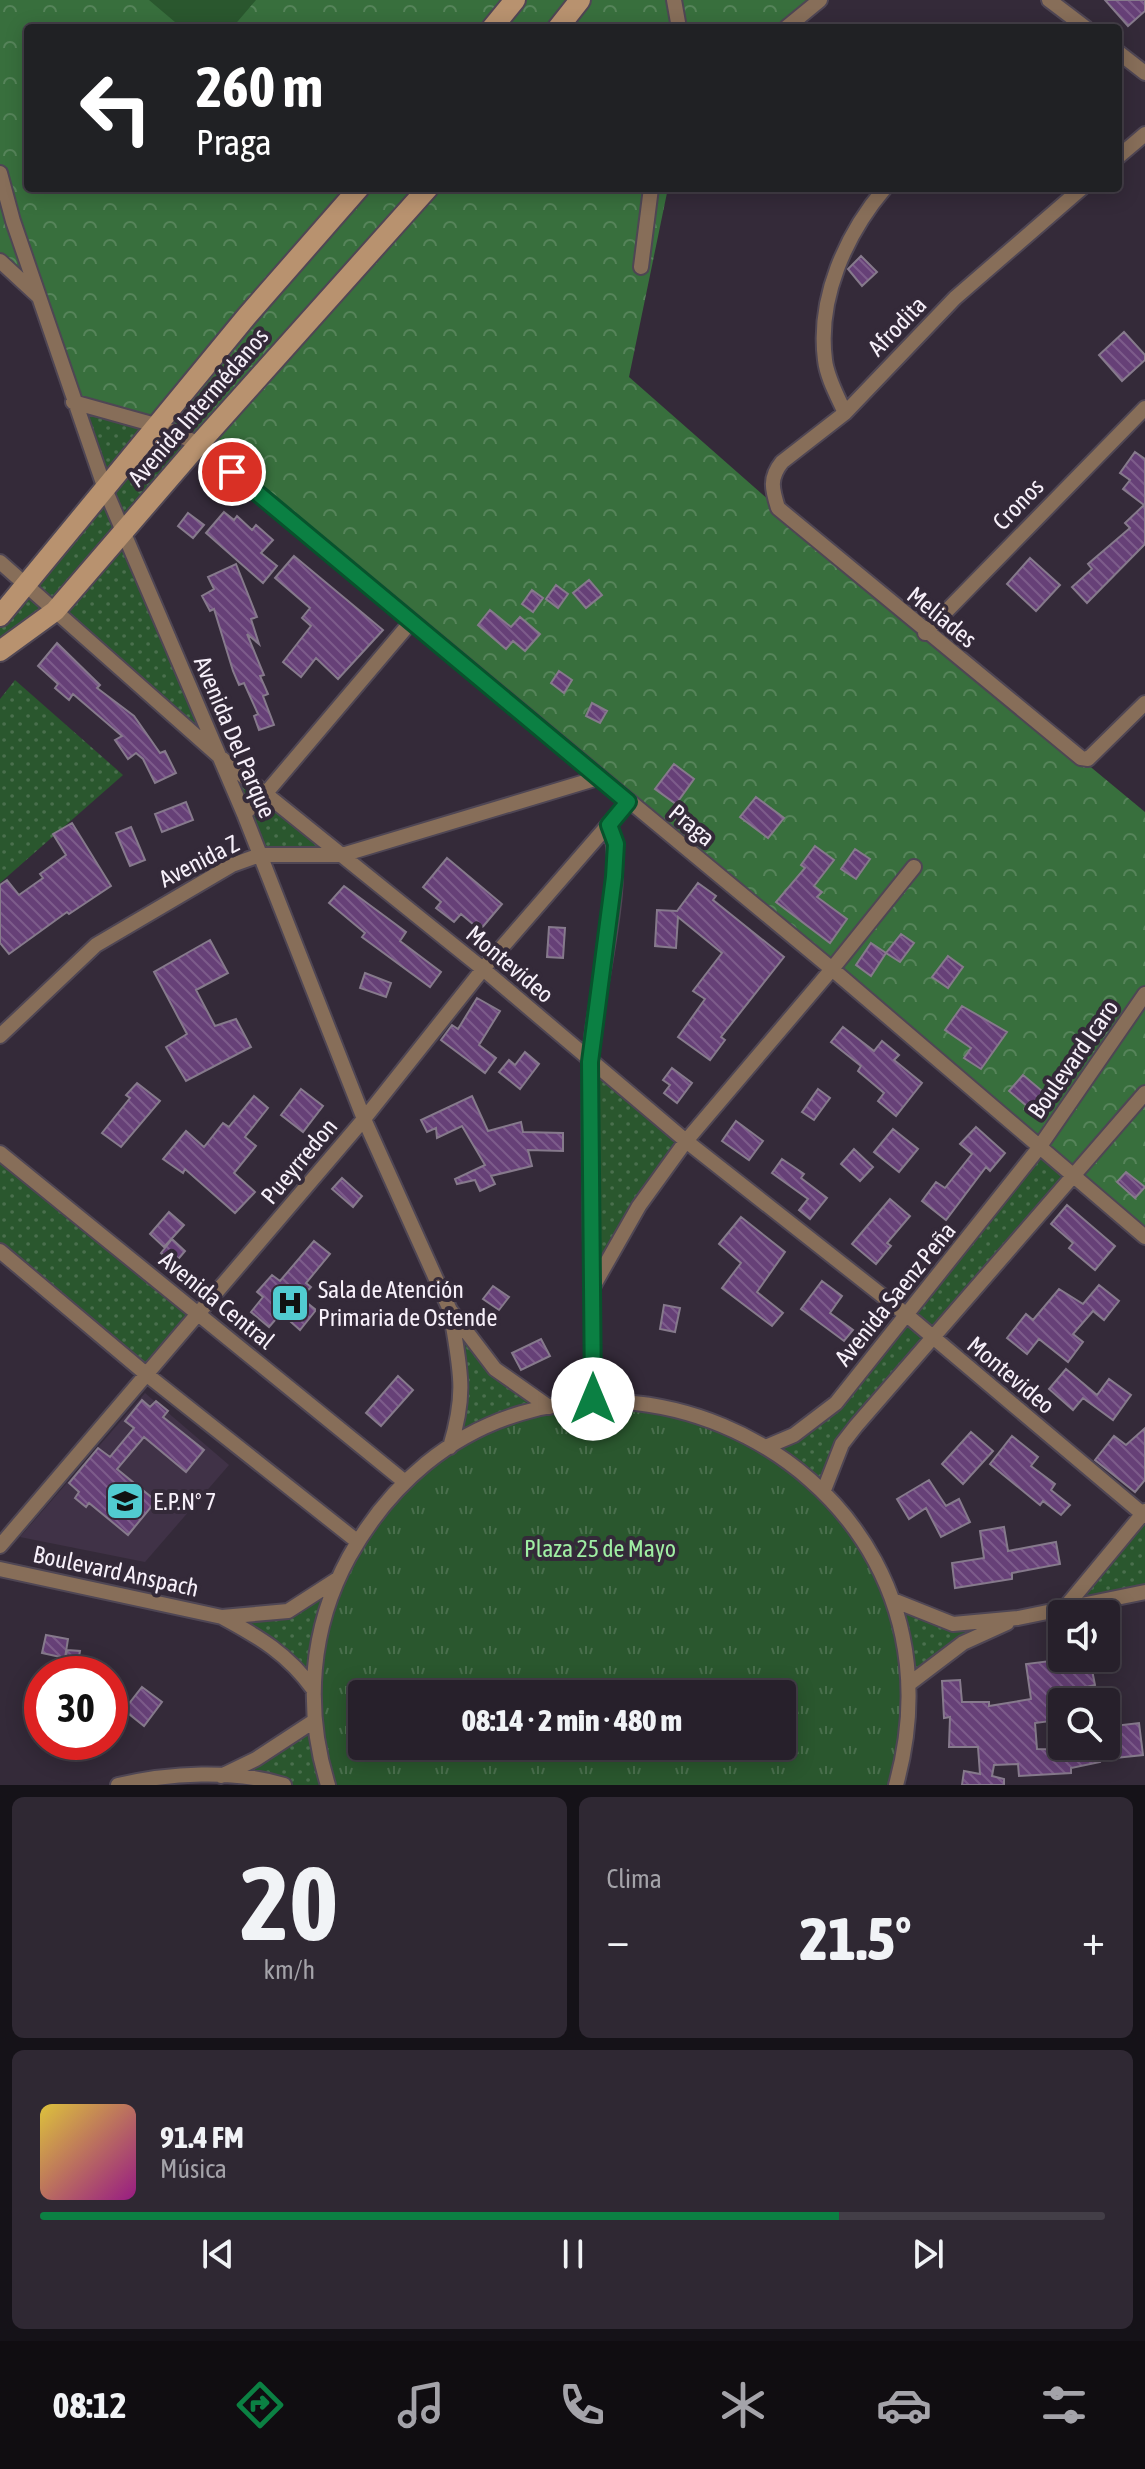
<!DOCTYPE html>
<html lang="es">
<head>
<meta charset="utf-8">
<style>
	body { margin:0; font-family:"Asap Condensed",sans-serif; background:#2f2833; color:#f1f3f6; height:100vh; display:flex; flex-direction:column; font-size:30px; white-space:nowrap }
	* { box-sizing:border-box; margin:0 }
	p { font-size:26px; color:#a4a3a9 }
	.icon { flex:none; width:44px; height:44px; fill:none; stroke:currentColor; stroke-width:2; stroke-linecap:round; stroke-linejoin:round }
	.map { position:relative; height:1785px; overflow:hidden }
	.sheet { display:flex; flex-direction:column; gap:12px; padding:12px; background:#151218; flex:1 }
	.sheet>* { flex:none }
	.hud { position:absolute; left:24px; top:24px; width:1098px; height:168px; border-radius:8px; box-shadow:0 4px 20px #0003,0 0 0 2px #433e47; background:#202124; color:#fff; overflow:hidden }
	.tools { position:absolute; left:1048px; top:1600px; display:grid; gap:16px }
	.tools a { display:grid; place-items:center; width:72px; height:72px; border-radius:8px; background:#27202b; box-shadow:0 4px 20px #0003,0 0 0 2px #433e47; font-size:40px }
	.speed { position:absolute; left:24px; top:1656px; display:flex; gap:16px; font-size:40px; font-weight:700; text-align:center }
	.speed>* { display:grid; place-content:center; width:104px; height:104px; border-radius:50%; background:#27202b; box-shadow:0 4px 20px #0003,0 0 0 2px #433e47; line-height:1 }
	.speed .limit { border:12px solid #d22; background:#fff; color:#111 }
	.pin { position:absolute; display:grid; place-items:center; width:68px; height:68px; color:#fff; margin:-34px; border:4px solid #fff; border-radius:50%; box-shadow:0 2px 8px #0007 }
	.me { position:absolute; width:88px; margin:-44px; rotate:0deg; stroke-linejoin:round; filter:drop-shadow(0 0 6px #0008) }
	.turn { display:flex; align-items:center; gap:28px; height:168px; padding:0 40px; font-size:36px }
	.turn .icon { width:104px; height:104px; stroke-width:2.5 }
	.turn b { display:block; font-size:56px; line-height:68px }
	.big { font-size:60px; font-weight:800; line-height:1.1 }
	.sheet .card { flex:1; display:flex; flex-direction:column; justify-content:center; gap:12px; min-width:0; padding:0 28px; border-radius:12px; background:#2f2833 }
	.sheet .dial { align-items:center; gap:0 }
	.dial b { font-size:104px; line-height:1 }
	.song { display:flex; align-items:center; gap:24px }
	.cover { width:96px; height:96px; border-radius:12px; background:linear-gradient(135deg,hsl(50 70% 55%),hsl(310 70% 35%)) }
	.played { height:8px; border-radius:4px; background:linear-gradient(90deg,#0b8043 75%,#433e47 75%) }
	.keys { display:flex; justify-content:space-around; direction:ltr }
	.heat { display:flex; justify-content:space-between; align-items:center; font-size:44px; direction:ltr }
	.sheet .tiles { flex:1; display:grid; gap:12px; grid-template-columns:1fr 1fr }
	.card:last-child { grid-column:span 2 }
	.trip { position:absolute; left:348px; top:1680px; width:448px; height:80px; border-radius:8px; background:#27202b; box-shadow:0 4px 20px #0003,0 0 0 2px #433e47; font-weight:800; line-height:80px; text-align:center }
	.menu { display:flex; height:128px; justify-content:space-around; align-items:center; background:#100d11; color:#a4a3a9 }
	.menu .icon { width:56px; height:56px }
	.menu .selected { color:#0b8043 }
	.menu b { font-size:36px; color:#f1f3f6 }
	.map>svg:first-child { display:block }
	.built { fill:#403247 }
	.grass { fill:url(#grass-dots) }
	.forest { fill:url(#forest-crowns) }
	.park { fill:url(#park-tufts); fill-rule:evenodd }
	.garden { fill:#2a572e }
	.building { fill:url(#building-back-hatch); stroke:#867a8c; stroke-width:2 }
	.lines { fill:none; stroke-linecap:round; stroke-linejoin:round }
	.street-casing { stroke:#4f4654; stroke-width:18 }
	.secondary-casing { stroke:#4f4654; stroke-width:24 }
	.street { stroke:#876e59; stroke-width:14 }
	.secondary { stroke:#b8926f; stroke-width:20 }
	.route-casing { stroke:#07532c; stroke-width:20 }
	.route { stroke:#0b8043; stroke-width:14 }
	.labels { text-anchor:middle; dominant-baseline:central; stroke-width:8; stroke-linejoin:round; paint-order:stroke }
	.street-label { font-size:24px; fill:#f7f0fa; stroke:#342a39 }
	.poi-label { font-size:24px; fill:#f7f0fa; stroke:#342a39; text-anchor:start }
	.park-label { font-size:24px; fill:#9feea3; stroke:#342a39 }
</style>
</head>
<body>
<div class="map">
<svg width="1145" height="1785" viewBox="0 0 1145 1785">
	<defs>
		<pattern id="grass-dots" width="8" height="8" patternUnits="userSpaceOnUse" patternTransform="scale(2)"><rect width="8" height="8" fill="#2a572e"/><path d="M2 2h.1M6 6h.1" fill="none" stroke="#4a6f4d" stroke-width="1.8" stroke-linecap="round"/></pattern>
		<pattern id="forest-crowns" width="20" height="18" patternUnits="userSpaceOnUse" patternTransform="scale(2)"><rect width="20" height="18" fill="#386f3d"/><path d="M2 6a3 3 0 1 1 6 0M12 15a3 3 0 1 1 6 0" fill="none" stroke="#56845a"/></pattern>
		<pattern id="park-tufts" width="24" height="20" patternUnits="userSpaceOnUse" patternTransform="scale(2)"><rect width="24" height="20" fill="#2a572e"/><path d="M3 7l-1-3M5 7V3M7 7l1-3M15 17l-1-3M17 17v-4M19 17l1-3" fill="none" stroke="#4a6f4d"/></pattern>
		<pattern id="building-back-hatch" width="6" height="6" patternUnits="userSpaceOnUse" patternTransform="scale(2)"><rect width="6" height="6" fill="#664077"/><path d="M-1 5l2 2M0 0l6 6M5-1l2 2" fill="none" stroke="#7d5c8b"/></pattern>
	</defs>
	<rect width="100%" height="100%" fill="#342a39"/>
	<path class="built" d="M145,1393L229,1465L145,1562L20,1537Z"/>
	<path class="grass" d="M428,188L124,531L220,757L342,855H260L220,757L55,611L0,651V617L105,489L73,402Z
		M15,680L123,775L0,883V699Z
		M1145,994V1093L856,1426L824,1490L768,1446L814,1422L990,1211Z
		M590,1062L686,1141L593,1288Z
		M0,1153L198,1313L146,1374L0,1251Z
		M450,1310L495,1369L549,1407L450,1447L462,1408Z
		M1145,1516V1592L1063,1610Z
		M337,1580L313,1689L295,1664L222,1617L266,1615Z
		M893,1600L953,1624L1018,1618L963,1643L909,1684Z
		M314,1721L328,1785H284L220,1777Z"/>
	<path class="forest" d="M0,0H820L786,28H28V188H668L629,377L778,508L1145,812V1237L199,444L73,402L41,299L0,261Z"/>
	<path class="park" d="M593,1399L678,1408L768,1446L866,1543L904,1641L909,1727L895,1785H328L320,1759V1638L337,1580L384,1506L450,1447L518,1415ZM362,1694H782V1746H362Z"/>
	<path class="garden" d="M149,0H256L232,28H182Z"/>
	<path class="building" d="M1105,0H1145V11L1128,26Z
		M861,256L877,272L862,286L848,269Z
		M1124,332L1145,355V360L1122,381L1099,355Z
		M1135,452L1145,459V544L1087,603L1072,587L1092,569L1088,564L1130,528L1125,523L1144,505L1123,489L1130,480L1120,473Z
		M224,512L234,520L237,516L252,530L256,525L273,540L261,553L277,566L263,583L206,533Z
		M188,513L204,525L193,538L178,526Z
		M294,556L383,630L338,679L316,658L301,677L283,662L311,626L302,618L310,608L275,578Z
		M1030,558L1060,585L1036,611L1007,584Z
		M236,564L257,617L251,619L259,644L247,634L264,675L260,676L268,694L263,696L274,725L259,730L254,716L258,714L244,683L239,685L233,671L214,609L210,611L202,596L214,589L208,577Z
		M589,580L602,595L586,608L573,593Z
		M556,585L568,594L558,608L546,599Z
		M532,590L543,598L533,612L522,604Z
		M490,610L511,627L520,617L540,634L525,651L513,641L506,649L478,625Z
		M57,643L100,685L97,688L134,716L160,753L165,751L176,773L155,783L143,759L136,753L128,759L115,740L122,736L73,694L69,700L55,688L58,684L38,666Z
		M559,671L572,680L564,693L551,683Z
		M592,703L607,711L600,723L586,716Z
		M674,764L694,779L676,804L655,789Z
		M756,797L784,818L768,838L740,817Z
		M186,802L193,820L162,832L155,814Z
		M72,823L111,886L69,914L67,912L9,954L0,943V885L7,880L19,895L43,878L40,874L66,855L53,834Z
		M131,827L145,860L130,866L116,833Z
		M815,846L834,860L814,886L822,892L817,897L847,919L830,943L776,902L805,868L801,865Z
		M855,849L870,859L856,879L841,869Z
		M447,858L502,904L480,930L461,914L454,922L436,908L441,902L423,887Z
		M698,883L716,896L713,900L784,957L721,1037L725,1040L710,1060L678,1037L705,999L693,991L722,953L678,917L676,948L655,946L657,910L677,911Z
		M344,886L406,932L400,941L441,972L430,987L362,937L365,933L329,903Z
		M549,927L565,928L563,958L547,957Z
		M901,934L914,943L900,962L886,953Z
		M210,940L228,973L196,990L215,1026L236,1019L251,1047L186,1081L166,1047L187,1034L154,972Z
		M871,943L886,953L871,976L856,965Z
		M948,956L963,967L948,988L932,977Z
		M365,973L391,983L386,997L360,988Z
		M477,998L500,1011L479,1045L496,1058L485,1073L441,1040L452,1025L458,1029Z
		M962,1006L1007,1032L981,1069L964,1058L971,1048L945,1030Z
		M843,1027L874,1051L882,1041L899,1055L894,1060L922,1083L896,1116L878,1101L884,1093L858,1071L861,1066L831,1042Z
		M525,1052L539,1064L520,1089L499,1072L509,1060L515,1065Z
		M672,1068L692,1083L677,1103L664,1093L670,1085L663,1080Z
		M1023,1075L1048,1096L1034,1112L1009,1091Z
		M137,1083L160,1101L121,1147L102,1133L130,1098L126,1095Z
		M301,1089L323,1106L303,1132L281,1115Z
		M818,1089L830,1098L814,1120L802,1112Z
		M254,1096L268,1108L245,1137L256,1146L234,1173L255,1192L235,1213L185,1169L183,1173L163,1159L186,1131L204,1147L223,1123L229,1127Z
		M472,1096L488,1131L521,1122L523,1132L563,1133V1151L528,1150L532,1166L491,1176L495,1184L480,1191L475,1180L457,1184L455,1179L485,1165L462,1126L437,1138L436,1128L427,1132L421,1120Z
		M736,1121L763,1141L749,1160L722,1141Z
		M976,1127L1005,1153L990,1171L986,1167L946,1220L922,1201L936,1182L945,1188L972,1154L960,1144Z
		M893,1129L918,1149L899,1172L874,1152Z
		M854,1149L873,1167L860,1181L841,1164Z
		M782,1159L804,1174L801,1178L827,1198L810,1219L799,1210L808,1199L772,1173Z
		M1126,1172L1145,1187L1135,1198L1117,1182Z
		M342,1178L362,1196L353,1207L332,1189Z
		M890,1199L910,1216L887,1243L891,1246L876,1264L852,1244Z
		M1067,1205L1115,1246L1095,1270L1069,1248L1073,1243L1051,1224Z
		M169,1212L184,1225L164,1247L150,1234Z
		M741,1217L785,1252L757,1292L783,1313L772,1326L722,1288L741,1263L719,1244Z
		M172,1239L185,1251L174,1264L161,1253Z
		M314,1241L330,1254L306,1283L311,1287L301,1298L316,1310L300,1330L281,1313L269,1327L251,1312L263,1297L257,1292L272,1275L280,1281Z
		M822,1281L842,1296L830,1313L853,1330L844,1341L801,1309Z
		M1099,1285L1119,1301L1104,1320L1093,1311L1073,1334L1083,1342L1068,1362L1039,1339L1027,1354L1007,1338L1026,1314L1033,1320L1059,1289L1083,1304Z
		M493,1286L509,1297L499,1310L483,1299Z
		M664,1305L680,1308L675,1332L660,1329Z
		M541,1339L550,1356L521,1370L512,1353Z
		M1066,1369L1097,1395L1109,1379L1131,1395L1113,1420L1083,1398L1073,1410L1049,1389Z
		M398,1376L413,1390L381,1426L366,1413Z
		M142,1400L150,1407L156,1401L168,1411L163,1417L204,1450L186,1472L144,1437L117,1469L156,1501L128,1535L89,1503L86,1507L75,1498L79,1492L69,1483L98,1448L110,1457L134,1428L125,1421Z
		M1145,1428V1480L1135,1492L1095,1460L1114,1436L1126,1445Z
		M971,1432L993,1451L963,1484L942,1464Z
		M1012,1436L1038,1457L1031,1466L1055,1484L1051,1490L1070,1505L1061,1515L1043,1501L1040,1505L990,1464Z
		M929,1480L946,1506L959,1499L970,1522L941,1537L926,1508L909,1519L897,1499Z
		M1004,1527L1008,1551L1056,1542L1060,1564L1012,1573V1579L955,1588L952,1563L984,1558L980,1531Z
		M46,1635L68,1639L65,1658L42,1653Z
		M67,1650L80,1651L76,1674H63Z
		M1058,1660L1060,1672L1091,1665L1095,1685L1063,1692V1699L1055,1700L1058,1720L1035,1723L1037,1749L1071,1750V1755L1098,1750L1100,1762L1071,1768V1773L1019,1776L1018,1764L994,1765L992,1776L1004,1779V1785H962L964,1771L980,1774L978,1747H949L950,1717L944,1718L942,1681L960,1680L962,1702H989V1706L1031,1699L1026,1664Z
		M142,1687L162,1702L144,1726L124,1710Z
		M1139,1723L1143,1755L1106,1759V1727Z"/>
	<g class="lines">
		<g class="street-casing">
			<path id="street" d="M674,0L679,28
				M1049,0L1086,28
				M786,28L820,0
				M1118,52L1145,73
				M1118,157L1145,134
				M0,173L13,221L105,489L244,814L364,1119L450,1310L495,1369L549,1407
				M1082,188L955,298L845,413L782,462C769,478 772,489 778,508L1081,758L1088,759L1145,703
				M0,261L38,296
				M641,267L651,188
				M73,402L159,426L199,444L832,969L1145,1237
				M845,413C838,397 827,378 825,360C817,298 846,234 885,188
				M0,562L220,757L483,969L686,1141L908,1316L1145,1516
				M925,633L1145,408
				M244,814L266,793L410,623
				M0,1036L96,945L232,865L260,855H342L598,778
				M0,1153L405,1482
				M0,1251L146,1374L358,1542
				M594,1285L639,1206L686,1141L832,969L914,867
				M593,1399C593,1288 588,1177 590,1065C591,1002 630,879 609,825
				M768,1446L794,1435L836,1403L1038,1149L1145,994
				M450,1447C467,1392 460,1370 451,1314
				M824,1490L842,1444L856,1426L1145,1093
				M0,1546L364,1119L483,969L628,802
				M0,1569L222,1617L288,1611L336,1580
				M893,1600L953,1624L1018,1618L1145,1592
				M1063,1610L1145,1511
				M222,1617C259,1637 288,1654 313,1689
				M909,1684L963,1643L1007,1623
				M221,1776L256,1759L314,1721
				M118,1785C170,1773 233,1769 284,1785
				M328,1785C304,1709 310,1628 349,1557C522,1246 991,1442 896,1785"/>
		</g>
		<g class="secondary-casing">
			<path id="secondary" d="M492,28L515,0
				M558,28L580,0
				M0,616L247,316L359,188
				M0,651L55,611L199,444L428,188"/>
		</g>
		<use href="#street" class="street"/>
		<use href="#secondary" class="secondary"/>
	</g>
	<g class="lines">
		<g class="route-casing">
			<path id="route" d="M232,472L628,802L609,825L616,844L614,877L590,1062L593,1399"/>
		</g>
		<use href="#route" class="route"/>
	</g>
	<defs>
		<g id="hospital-square" transform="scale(2)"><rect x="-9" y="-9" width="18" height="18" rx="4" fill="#51ccd1" stroke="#342a39"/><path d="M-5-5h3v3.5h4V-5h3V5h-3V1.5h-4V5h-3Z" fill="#111"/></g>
		<g id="school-square" transform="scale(2)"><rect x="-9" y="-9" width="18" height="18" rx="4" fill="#51ccd1" stroke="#342a39"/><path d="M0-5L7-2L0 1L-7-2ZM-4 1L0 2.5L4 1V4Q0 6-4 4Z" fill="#111"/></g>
	</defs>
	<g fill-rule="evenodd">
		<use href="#hospital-square" x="290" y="1303"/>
		<use href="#school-square" x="125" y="1501"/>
	</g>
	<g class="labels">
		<g class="street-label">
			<text transform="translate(897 326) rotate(-46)">Afrodita</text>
			<text transform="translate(198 407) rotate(-49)">Avenida Intermédanos</text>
			<text transform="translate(1018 504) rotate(-46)">Cronos</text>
			<text transform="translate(942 617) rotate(39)">Meliades</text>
			<text transform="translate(235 737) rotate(67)">Avenida Del Parque</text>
			<text transform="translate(692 825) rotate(39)">Praga</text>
			<text transform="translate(199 861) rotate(-27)">Avenida Z</text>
			<text transform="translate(510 964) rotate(40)">Montevideo</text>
			<text transform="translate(1073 1059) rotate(-55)">Boulevard Icaro</text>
			<text transform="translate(299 1161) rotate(-50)">Pueyrredon</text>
			<text transform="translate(895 1294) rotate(-51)">Avenida Saenz Peña</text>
			<text transform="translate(217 1300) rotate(39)">Avenida Central</text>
			<text transform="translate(1011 1375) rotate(40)">Montevideo</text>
			<text transform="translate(116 1571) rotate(12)">Boulevard Anspach</text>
		</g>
		<g class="poi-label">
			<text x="318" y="1289">Sala de Atención<tspan x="318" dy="28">Primaria de Ostende</tspan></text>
			<text x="153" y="1501">E.P.N° 7</text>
		</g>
		<g class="park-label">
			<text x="600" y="1548">Plaza 25 de Mayo</text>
		</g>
	</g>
</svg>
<div class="tools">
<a><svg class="icon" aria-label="sound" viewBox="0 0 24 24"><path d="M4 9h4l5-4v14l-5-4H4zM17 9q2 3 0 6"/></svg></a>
<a><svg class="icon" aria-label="search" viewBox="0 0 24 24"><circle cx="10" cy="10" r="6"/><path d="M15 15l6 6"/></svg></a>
</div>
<div class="speed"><div class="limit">30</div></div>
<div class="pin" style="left:232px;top:472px;background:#d93025"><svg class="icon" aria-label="arrive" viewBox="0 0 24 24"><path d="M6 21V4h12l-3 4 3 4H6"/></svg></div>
<svg class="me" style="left:593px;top:1399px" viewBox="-20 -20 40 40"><circle r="19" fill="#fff"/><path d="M0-13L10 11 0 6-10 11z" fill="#0b8043"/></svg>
<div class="trip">08:14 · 2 min · 480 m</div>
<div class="hud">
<div class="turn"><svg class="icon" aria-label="left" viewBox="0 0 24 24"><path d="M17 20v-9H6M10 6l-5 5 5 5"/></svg><div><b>260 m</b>Praga</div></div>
</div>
</div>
<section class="sheet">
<div class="tiles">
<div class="card dial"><b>20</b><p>km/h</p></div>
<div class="card"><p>Clima</p>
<div class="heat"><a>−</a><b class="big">21.5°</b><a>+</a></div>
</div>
<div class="card">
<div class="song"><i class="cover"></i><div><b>91.4 FM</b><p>Música</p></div></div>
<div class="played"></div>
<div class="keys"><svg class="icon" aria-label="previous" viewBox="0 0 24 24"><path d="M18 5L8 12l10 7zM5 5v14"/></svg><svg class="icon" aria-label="pause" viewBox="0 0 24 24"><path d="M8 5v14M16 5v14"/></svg><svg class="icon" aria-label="next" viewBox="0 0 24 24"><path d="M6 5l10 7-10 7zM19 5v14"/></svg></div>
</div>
</div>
</section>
<nav class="menu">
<b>08:12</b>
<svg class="icon selected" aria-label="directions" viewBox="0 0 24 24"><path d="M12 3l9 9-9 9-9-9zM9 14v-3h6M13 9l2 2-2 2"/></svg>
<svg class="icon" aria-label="music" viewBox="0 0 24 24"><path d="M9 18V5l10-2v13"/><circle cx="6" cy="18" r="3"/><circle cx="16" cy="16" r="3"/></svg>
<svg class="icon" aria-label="phone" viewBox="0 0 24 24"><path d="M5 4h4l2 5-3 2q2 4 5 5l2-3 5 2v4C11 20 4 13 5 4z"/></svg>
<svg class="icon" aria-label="climate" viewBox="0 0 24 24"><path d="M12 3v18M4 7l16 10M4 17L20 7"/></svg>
<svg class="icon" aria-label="car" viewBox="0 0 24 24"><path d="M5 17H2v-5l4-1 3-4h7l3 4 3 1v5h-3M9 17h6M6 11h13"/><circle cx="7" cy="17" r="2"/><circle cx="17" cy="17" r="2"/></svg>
<svg class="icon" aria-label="filters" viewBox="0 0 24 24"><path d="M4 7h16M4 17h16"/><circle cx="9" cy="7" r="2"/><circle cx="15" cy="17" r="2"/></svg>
</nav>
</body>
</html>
